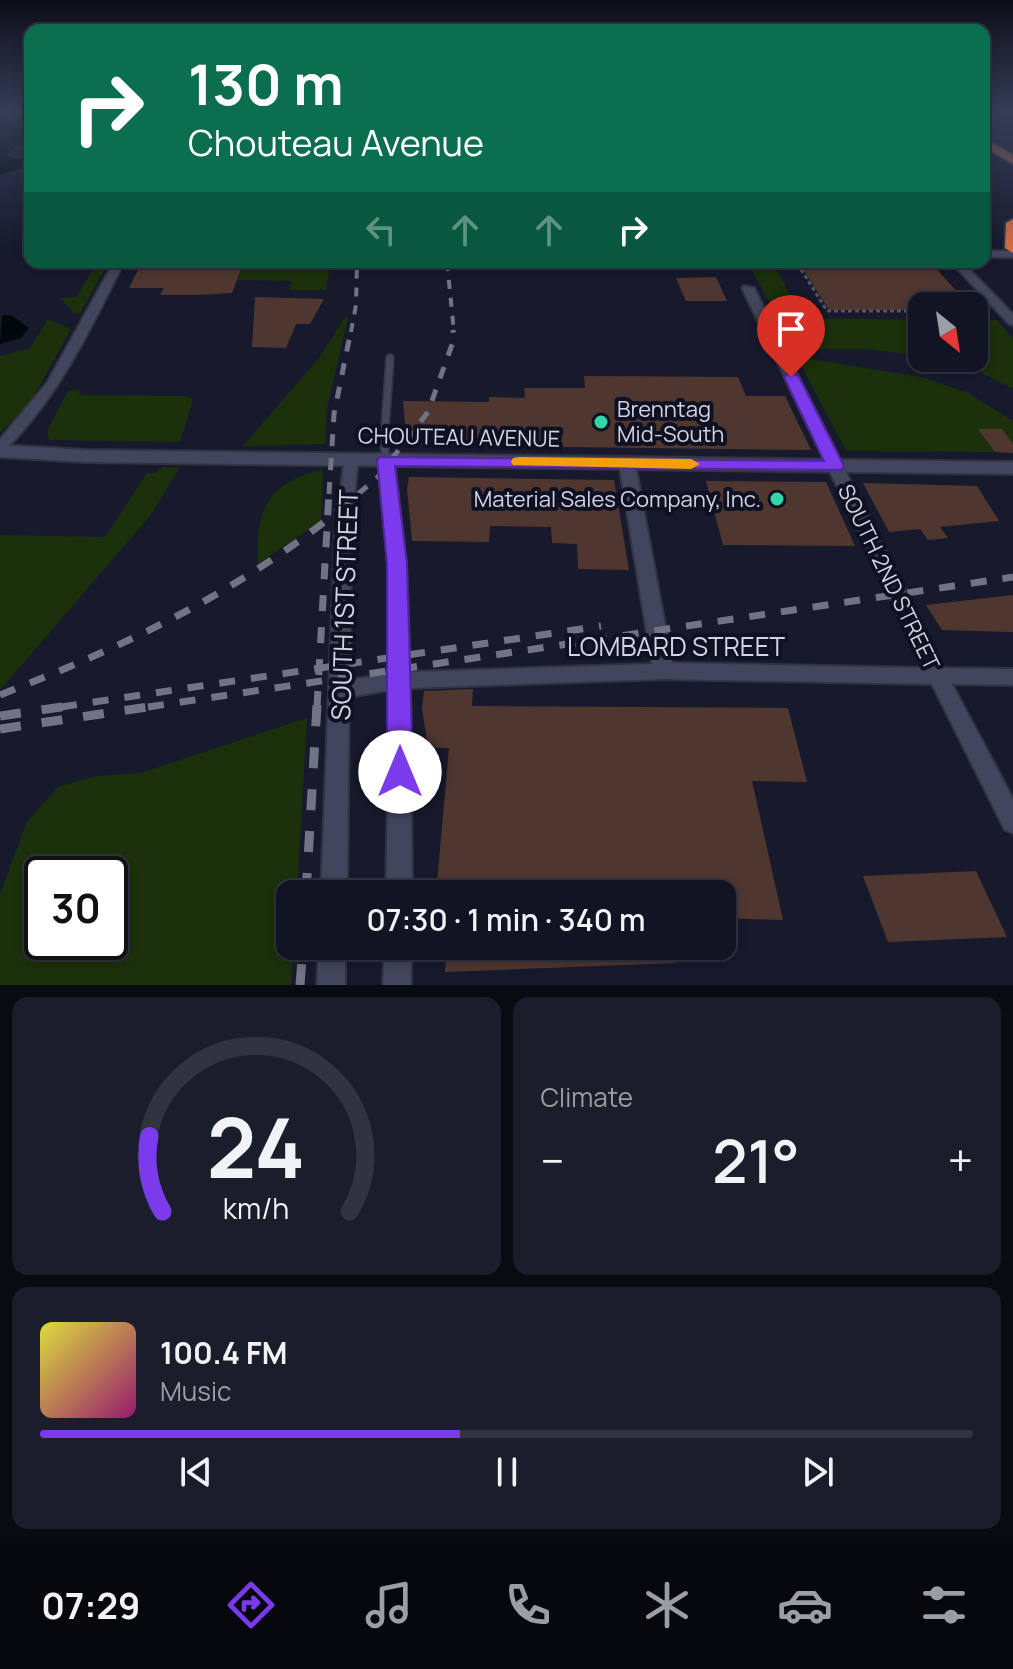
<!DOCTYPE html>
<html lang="en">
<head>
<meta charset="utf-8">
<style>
	body { margin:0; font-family:Manrope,sans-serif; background:#1a1d2a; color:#f1f3f6; height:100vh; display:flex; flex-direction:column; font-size:30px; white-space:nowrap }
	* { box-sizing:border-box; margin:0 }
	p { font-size:26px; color:#9c9ea5 }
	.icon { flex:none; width:44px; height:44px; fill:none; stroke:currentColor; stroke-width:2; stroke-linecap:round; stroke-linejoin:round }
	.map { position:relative; height:985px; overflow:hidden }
	.panel { display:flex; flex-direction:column; gap:12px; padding:12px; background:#090b13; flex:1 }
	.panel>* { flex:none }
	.top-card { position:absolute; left:24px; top:24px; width:966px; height:244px; border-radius:16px; box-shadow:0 4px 12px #0003,0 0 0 2px #303340; background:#0b6e4f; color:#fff; overflow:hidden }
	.needle { width:52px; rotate:150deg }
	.buttons { position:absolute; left:908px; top:292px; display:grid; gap:16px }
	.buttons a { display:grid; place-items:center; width:80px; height:80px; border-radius:16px; background:#111422; box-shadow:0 4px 12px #0003,0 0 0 2px #303340; font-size:40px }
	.speed { position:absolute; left:24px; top:856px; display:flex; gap:16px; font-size:40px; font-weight:700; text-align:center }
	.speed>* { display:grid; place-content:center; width:104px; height:104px; border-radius:50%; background:#111422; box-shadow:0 4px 12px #0003,0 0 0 2px #303340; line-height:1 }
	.speed .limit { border:4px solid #111; border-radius:12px; background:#fff; color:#111 }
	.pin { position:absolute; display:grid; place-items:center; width:68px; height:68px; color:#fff; margin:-82px -34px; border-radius:50% 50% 50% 0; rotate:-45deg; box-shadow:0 0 8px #0007 }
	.pin .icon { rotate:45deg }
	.me { position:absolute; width:88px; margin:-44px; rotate:0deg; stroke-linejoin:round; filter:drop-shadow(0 0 6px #0008) }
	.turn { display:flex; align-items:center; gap:28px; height:168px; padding:0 32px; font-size:36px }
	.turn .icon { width:104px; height:104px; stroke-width:2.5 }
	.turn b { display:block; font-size:56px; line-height:68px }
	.lanes { display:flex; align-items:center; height:76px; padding:0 32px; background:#0003; justify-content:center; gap:40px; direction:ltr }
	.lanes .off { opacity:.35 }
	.big { font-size:60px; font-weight:600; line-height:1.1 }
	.panel .tile { flex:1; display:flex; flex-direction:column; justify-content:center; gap:12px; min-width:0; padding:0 28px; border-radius:16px; background:#1a1d2a }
	.panel .dial { align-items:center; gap:0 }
	.dial svg { height:208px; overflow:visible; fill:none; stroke:#303340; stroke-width:7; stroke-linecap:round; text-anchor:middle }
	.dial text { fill:#f1f3f6; stroke:none }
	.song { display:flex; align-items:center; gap:24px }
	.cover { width:96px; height:96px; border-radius:12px; background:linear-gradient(135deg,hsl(60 70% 55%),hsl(320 70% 35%)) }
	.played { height:8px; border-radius:4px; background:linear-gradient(90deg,#7c3aed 45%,#303340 45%) }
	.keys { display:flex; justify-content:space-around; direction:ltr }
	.heat { display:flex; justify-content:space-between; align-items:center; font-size:44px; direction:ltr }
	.panel .tiles { flex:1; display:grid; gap:12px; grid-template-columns:1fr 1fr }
	.tile:last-child { grid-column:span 2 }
	.trip { position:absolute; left:276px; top:880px; width:460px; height:80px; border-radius:16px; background:#111422; box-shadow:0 4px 12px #0003,0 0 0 2px #303340; font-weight:600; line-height:80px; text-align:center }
	.menu { display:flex; height:128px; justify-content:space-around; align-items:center; background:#07080e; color:#9c9ea5 }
	.menu .icon { width:56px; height:56px }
	.menu .on { color:#7c3aed }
	.menu b { font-size:36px; color:#f1f3f6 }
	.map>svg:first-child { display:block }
	.green { fill:#1a310c; fill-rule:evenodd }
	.water { fill:#010809 }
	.building { fill:#4f372f }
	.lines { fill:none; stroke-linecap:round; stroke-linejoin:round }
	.service-casing { stroke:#313342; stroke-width:10 }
	.minor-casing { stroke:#313342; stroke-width:4 }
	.tertiary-casing { stroke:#313342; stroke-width:4 }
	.primary-casing { stroke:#313342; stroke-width:4 }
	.motorway-casing { stroke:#313342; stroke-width:4 }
	.path { stroke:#535667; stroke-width:3; stroke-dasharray:4 3; stroke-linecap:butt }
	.service { stroke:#42465c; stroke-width:7 }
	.minor { fill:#42465c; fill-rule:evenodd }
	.tertiary { fill:#42465c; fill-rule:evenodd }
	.primary { fill:#9b5c4d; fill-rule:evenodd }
	.motorway { fill:#d66b43; fill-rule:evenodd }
	.rail-far3 { stroke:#717484; stroke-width:4; stroke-dasharray:9 9; stroke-linecap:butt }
	.rail-far2 { stroke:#717484; stroke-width:5; stroke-dasharray:12 12; stroke-linecap:butt }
	.rail-far1 { stroke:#717484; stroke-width:7; stroke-dasharray:16 16; stroke-linecap:butt }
	.rail { stroke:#717484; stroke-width:9; stroke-dasharray:21 21; stroke-linecap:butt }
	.route { fill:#7c3aed; stroke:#51269a; stroke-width:2 }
	.slow { fill:#f59e0b }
	.poi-dot { fill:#33d4a8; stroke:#0f1123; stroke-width:3 }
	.labels { text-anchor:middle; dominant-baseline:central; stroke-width:8; stroke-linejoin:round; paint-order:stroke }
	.poi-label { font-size:22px; fill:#d2d4e2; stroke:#0f1123; text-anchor:start }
	.street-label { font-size:22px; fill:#d2d4e2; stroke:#0f1123 }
	.near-street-label { font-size:26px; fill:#d2d4e2; stroke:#0f1123 }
</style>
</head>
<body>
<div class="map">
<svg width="1013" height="985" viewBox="0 0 1013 985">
	<rect width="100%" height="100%" fill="#171a2d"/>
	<path class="green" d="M748,262H772L796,305L812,318L922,320V356L866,349H793Z
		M103,264L106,266L80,314L74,313L60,298L76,297L95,266Z
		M243,264H330L326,290H290L291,281L238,280Z
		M345,317H348L327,409L325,444L243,446L319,358Z
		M48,319L71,329L30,403L0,433V356L30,348Z
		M974,320H997L1013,339V389L964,364L934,358H974Z
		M797,357L922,377L968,393L1013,421V444L1001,429H979L995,452L846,451Z
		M81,390L79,395L187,396L193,400L180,442L49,440L47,431L68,391Z
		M163,467H180L150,516L0,690V535L105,537L147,473H154Z
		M323,469L321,521L258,564C254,509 270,482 323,469Z
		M307,718L297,894H290V946H294L291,985H0V894L27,822L58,787L96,776L141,773ZM42,874H110V942H42Z"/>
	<path class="water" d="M0,112H30V141L15,147L7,155L10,158H24L30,162V166L0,175Z
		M2,315H11L29,328L21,338L0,344Z"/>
	<path class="building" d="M799,263H931L970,306H922V310H829Z
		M141,264H243L232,293L199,295H160L164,288H129Z
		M716,277L727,301H686L676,278Z
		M255,297L324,299L310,324H296L286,348L252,347Z
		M584,376L738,377L746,396H785L811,450L407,445L403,401L489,402V397L525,398L524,388H585Z
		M978,429H1002L1013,444V453L995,452Z
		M409,477L614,480L629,570L578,569L577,544L552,543L551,527L490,526L489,542L412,541L407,489Z
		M706,481L826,482L855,546L723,545Z
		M863,483L977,486L999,521L940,527L948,538L928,540L920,529L889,532Z
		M1013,595V632L942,630L926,605Z
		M473,689L472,706L788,708L807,782L752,781L783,920L722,918V894H436L449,748H428L422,708L424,691Z
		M976,871L1007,937L888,942L863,876Z
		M447,946H674L676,963L445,972Z"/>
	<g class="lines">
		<g class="service-casing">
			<path id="service" d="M386,460L384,443L390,358"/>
		</g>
		<g class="minor-casing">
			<path id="minor" d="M984,251H1013V257H984Z
				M114,262H124C90,330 59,396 5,450L0,451V439L47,383Z
				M951,262H962L1013,314V325L1009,324Z
				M744,286L754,288L944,668L1013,669V685L952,684L1013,799V833L1005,830L932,684L663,679L410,688L412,894H386L390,690L349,697L347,894H321L335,534L345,456H355L358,459L351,534L350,680L390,674L388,564L378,460L386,455L394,460L406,564L410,672L652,664L619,463L627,458L635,463L672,663L924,668L742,288Z
				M319,946H345V985H317Z
				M385,946H411V985H383Z"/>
		</g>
		<g class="tertiary-casing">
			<path id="tertiary" d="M0,445L85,450L1013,462V474L85,462L0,457Z"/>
		</g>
		<g class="primary-casing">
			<path id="primary" d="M984,138L1013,155V164L984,147Z"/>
		</g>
		<g class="motorway-casing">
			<path id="motorway" d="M1013,219V253L1005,248L1006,223Z"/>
		</g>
		<path class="path" d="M922,311H827L797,263L944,262"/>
		<use href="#service" class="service"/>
		<use href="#minor" class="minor"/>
		<use href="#tertiary" class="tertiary"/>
		<use href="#primary" class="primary"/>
		<use href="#motorway" class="motorway"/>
		<path class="rail-far3" d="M447,262L454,332
			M351,332L356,305L357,262"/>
		<path class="rail-far2" d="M329,494L334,414L351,330
			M358,494L377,478L428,412L454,339L453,330"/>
		<path class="rail-far1" d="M0,695C135,642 250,587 361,492
			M61,707L601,626
			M148,707L1013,577
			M317,707L329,492"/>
		<path class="rail" d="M0,716L75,705
			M0,729L161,705
			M306,894L317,705
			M300,985L303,946"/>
	</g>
	<linearGradient id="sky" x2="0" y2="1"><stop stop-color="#0d0e19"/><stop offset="0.45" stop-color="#363e57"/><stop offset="1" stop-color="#363e57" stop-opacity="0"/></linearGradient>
	<rect width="1013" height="250" fill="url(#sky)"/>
	<path class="route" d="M791,372L799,377L844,466L841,470L395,466L407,564L413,772L409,780L400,783L391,780L387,772V564L377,460L380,457L824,461L784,377Z"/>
	<path class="slow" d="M519,457L691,459L700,464L691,469L513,465L511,462L513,458Z"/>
	<g class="poi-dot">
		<circle cx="601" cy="422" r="8"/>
		<circle cx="777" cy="499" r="8"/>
	</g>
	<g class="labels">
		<g class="poi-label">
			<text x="617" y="409">Brenntag<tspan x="617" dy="25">Mid-South</tspan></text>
			<text x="761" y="499" text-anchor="end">Material Sales Company, Inc.</text>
		</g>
		<g class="street-label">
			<text transform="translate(459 437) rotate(1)">CHOUTEAU AVENUE</text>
			<text transform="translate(889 577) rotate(64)">SOUTH 2ND STREET</text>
		</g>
		<g class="near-street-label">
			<text transform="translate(344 605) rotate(-88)">SOUTH 1ST STREET</text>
			<text x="676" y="646">LOMBARD STREET</text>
		</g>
	</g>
</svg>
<div class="buttons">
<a><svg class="needle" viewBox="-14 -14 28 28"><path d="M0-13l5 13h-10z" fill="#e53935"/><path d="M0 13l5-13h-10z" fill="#9c9ea5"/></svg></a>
</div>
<div class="speed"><div class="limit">30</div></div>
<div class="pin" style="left:791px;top:377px;background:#d93025"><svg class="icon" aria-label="arrive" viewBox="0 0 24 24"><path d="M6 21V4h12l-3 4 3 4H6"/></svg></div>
<svg class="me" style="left:400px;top:772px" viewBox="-20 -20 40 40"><circle r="19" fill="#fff"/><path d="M0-13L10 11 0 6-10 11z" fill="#7c3aed"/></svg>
<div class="trip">07:30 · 1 min · 340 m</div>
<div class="top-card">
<div class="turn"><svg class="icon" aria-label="right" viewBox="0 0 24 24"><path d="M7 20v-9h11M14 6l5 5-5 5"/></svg><div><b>130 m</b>Chouteau Avenue</div></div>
<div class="lanes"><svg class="icon off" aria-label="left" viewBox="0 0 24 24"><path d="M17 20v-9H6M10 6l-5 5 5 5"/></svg><svg class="icon off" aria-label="ahead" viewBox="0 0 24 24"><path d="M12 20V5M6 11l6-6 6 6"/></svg><svg class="icon off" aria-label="ahead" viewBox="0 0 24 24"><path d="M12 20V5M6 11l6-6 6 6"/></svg><svg class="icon" aria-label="right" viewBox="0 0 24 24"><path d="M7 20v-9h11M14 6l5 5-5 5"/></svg></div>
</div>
</div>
<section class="panel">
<div class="tiles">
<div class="tile dial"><svg viewBox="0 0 100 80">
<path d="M14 69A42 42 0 1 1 86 69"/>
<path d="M14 69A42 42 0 0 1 9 40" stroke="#7c3aed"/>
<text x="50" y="56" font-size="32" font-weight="700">24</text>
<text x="50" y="72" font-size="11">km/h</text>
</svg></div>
<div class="tile"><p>Climate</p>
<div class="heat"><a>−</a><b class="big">21°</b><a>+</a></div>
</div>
<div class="tile">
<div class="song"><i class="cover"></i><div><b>100.4 FM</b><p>Music</p></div></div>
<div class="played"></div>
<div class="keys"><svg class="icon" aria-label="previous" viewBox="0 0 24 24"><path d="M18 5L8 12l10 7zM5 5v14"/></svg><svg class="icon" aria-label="pause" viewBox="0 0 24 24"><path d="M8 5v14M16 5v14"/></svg><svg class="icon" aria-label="next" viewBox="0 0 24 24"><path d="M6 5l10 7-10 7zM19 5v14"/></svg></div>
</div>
</div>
</section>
<nav class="menu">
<b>07:29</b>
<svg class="icon on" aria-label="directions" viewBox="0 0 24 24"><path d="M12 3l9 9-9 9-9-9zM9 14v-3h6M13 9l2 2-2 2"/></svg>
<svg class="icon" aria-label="music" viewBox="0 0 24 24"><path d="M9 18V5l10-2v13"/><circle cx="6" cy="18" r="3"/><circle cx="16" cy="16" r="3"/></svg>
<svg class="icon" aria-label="phone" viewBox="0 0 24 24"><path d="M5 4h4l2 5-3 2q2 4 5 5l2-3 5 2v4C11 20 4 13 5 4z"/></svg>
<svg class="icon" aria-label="climate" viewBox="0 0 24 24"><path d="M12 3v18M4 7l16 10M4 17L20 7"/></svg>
<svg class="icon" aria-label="car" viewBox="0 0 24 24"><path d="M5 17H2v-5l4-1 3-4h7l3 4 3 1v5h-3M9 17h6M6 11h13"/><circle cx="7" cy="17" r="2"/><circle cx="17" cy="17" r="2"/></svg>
<svg class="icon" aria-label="filters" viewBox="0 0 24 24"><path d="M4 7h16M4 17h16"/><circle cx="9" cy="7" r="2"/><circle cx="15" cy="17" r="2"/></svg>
</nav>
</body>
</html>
